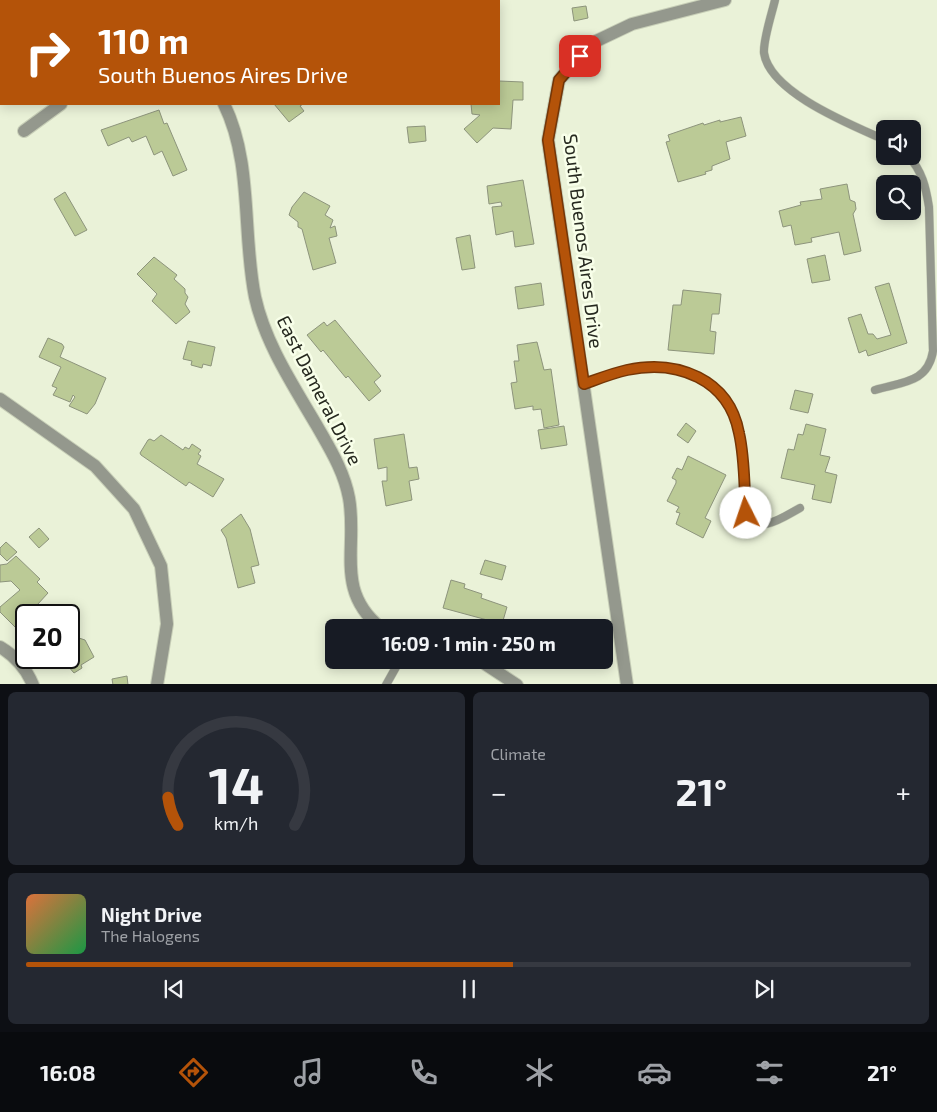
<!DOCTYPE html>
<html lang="en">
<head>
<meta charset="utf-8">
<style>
	body { margin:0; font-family:"Exo 2",sans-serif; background:#242831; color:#f1f3f6; height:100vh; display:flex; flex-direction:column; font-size:19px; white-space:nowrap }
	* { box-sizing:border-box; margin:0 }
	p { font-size:16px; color:#9ea1a6 }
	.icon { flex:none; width:28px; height:28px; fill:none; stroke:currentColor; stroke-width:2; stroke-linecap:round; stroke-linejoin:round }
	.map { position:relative; height:684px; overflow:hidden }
	.panel { display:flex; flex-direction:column; gap:8px; padding:8px; background:#0d0f14; flex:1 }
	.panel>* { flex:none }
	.banner { position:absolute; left:0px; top:0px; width:500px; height:105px; box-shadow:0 2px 12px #0003; background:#b45309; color:#fff; overflow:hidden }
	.buttons { position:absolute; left:876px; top:120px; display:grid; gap:10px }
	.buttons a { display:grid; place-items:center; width:45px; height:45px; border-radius:8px; background:#171b24; box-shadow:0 2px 12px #0003; font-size:25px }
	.speed { position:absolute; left:15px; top:604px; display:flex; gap:10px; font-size:25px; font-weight:700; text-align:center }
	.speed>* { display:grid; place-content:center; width:65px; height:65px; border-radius:50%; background:#171b24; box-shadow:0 2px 12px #0003; line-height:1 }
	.speed .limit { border:2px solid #111; border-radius:8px; background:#fff; color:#111 }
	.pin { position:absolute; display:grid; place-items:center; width:42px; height:42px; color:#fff; margin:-21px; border-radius:10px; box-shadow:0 2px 8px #0006 }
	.me { position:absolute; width:55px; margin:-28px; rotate:356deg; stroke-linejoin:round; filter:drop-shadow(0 0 4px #0008) }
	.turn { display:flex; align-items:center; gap:18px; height:105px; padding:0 15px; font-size:22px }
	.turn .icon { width:65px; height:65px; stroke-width:2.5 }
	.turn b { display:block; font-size:35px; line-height:42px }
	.big { font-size:38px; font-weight:700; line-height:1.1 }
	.panel .tile { flex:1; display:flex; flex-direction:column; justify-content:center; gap:8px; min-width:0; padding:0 18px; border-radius:8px; background:#242831 }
	.panel .dial { align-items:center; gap:0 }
	.dial svg { height:130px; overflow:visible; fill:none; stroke:#363941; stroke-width:7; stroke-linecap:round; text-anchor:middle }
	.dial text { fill:#f1f3f6; stroke:none }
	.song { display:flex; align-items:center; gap:15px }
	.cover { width:60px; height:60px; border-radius:8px; background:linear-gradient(135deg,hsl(20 70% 55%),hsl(140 70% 35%)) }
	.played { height:5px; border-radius:2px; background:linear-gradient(90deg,#b45309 55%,#363941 55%) }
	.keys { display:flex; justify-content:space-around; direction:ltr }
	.heat { display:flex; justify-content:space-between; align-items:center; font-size:28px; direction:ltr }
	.panel .tiles { flex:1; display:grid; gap:8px; grid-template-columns:1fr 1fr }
	.tile:last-child { grid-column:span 2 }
	.trip { position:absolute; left:325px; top:619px; width:288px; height:50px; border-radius:8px; background:#171b24; box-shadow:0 2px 12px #0003; font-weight:700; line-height:50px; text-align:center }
	.tab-bar { display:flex; height:80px; justify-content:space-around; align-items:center; background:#090b0e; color:#9ea1a6 }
	.tab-bar .icon { width:35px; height:35px }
	.tab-bar .active { color:#b45309 }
	.tab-bar b { font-size:22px; color:#f1f3f6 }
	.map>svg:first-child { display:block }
	.building { fill:#bbca96; stroke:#8d947c }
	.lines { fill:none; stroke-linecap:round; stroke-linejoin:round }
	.service-casing { stroke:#c7ceb7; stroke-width:9 }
	.minor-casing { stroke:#c7ceb7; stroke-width:14 }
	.service { stroke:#94988d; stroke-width:8 }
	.minor { stroke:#94988d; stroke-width:12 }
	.route-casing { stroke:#753606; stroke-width:12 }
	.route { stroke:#b45309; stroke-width:9 }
	.labels { text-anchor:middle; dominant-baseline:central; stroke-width:5; stroke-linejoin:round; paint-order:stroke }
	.street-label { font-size:19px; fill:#26291f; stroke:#f8ffe9 }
</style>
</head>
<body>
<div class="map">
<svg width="937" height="685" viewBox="0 0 937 685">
	<rect width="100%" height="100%" fill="#eaf2d8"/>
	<path class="building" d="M71,0H140L71,1Z
		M586,6L588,18L574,21L572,8Z
		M499,81L523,82V100H513L511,129L493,128L477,143L464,129L480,115L472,114L471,104H499Z
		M274,104H303L300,106L304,111L289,122Z
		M159,110L164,124L167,123L187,170L173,176L162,151L154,155L146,136L132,142L129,137L108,146L101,130Z
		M741,117L746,136L726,142L730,159L712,166V170L705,172L706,174L678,182L666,142L670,141L668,135L703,123L704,125L720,120V122Z
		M425,126L426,141L409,143L407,127Z
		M523,180L534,244L515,247L513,231L496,235L492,207L502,206L501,202L489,204L487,186Z
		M847,184L850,200L855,202L856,209L853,214L861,251L844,255L839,232L811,238L812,242L795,245L791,225L783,227L779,211L801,205L800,202L822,199L820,189Z
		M65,192L87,230L75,236L54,199Z
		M304,192L330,206L325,215L333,220L330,228L335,226L337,236L329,238L336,263L313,270L302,229L298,227V222L289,215L292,207Z
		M470,235L475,268L462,270L456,238Z
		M825,255L830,280L812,283L807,259Z
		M154,257L177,275L174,279L185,289V293L188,297L185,304L190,312L176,324L152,301L157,294L137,274Z
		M541,283L544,305L518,309L515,287Z
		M889,283L907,343L868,356L866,350L859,353L848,318L861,314L868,334H873L877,339L891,335L875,287Z
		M683,290L721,294L719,314H712L710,331L716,332L714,354L668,350L673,305H681Z
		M335,320L381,376L374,382L381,391L369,401L348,376L346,378L323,350L321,352L307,335L324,322L327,326Z
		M48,338L62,344L64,347L60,357L106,378L95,404L87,414L69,406L75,397L73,395L70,402L53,395L57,388L52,386L61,367L39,357Z
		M188,341L215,347L211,366L203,364L202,368L191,365L192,361L183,359Z
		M537,342L544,370L551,369L559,425L544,428L541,409L533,410V406L515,409L511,383L517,382L514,361H519L517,345Z
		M795,390L813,394L808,413L790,409Z
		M686,423L696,431L688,443L677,435Z
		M806,424L826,429L820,455L830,457L825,472L837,475L831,503L812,499L815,485L781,478L788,449L794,450L798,434L803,435Z
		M564,426L567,445L541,449L538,430Z
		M404,434L409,468L417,467L419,479L409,481L412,500L386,506L382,481H387V467L378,469L374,439Z
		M161,435L183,450L185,447L189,449L192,444L201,450L198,454L201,456L197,464L224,479L213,497L189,482L186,486L141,455L140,453L148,440L150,439L154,441Z
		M688,456L726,475L705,518L711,521L703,538L676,524L680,513L676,512L679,507L667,501L676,483V480L672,478L677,468L682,470Z
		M241,514L250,529L259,565L251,567L255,583L238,588L226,538L221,530Z
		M39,528L49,539L39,548L29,537Z
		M6,542L17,552L7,561L0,554V548Z
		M16,556L40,579L37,582L48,593L16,628L0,612V607L20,590L11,581L0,582V565L7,564Z
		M485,560L506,566L502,580L480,574Z
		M451,580L465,584L464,588L482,594L481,598L507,607L502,624L443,608Z
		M69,625L71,629L74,628L79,638L85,640L94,657L81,665L82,668L74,673L61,658H69Z
		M127,676L128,685H113L112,679Z"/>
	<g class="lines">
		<g class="service-casing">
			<path id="service" d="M775,0C772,13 763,40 764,53C770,93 852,125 885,140
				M584,384C598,379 613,373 627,370C677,359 729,379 740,433C745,458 744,487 746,513C759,536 783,517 800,508
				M875,390C902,382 928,383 933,351L929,207C926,188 922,170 908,156
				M386,685L400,660"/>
		</g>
		<g class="minor-casing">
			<path id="minor" d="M168,1V0
				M224,104C253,163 242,233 255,297C265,343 293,385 317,426C330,449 344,471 349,498C358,547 334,590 381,628
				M24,131L61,104
				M0,399L95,466L134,509L161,566L167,624L157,685
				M0,647C15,656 26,668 33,685
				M479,660L517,685
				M627,685L548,140L559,80L590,44L632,24L725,0"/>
		</g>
		<use href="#service" class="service"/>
		<use href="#minor" class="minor"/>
	</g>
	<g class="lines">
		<g class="route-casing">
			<path id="route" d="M580,56L559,80L548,140L584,384C598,379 613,373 627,370C677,359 729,379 739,433C745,459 744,487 746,513"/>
		</g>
		<use href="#route" class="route"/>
	</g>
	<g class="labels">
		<g class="street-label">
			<text transform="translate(584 241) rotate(83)">South Buenos Aires Drive</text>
			<text transform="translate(320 390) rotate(63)">East Dameral Drive</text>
		</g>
	</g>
</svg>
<div class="buttons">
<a><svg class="icon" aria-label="sound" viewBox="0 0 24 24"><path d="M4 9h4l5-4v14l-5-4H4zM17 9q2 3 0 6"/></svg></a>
<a><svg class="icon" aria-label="search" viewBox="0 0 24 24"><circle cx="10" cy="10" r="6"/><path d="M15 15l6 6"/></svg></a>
</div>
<div class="speed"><div class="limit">20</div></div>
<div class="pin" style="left:580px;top:56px;background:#d93025"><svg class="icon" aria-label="arrive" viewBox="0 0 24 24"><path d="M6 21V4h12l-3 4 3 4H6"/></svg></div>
<svg class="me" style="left:746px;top:513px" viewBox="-20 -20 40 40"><circle r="19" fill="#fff"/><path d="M0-13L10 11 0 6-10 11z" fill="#b45309"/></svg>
<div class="trip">16:09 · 1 min · 250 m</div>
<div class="banner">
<div class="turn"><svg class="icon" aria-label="right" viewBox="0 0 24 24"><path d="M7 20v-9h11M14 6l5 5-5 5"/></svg><div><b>110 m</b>South Buenos Aires Drive</div></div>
</div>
</div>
<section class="panel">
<div class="tiles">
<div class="tile dial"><svg viewBox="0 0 100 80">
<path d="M14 69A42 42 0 1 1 86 69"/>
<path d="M14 69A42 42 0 0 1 8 52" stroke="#b45309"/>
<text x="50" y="56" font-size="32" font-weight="700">14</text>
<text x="50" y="72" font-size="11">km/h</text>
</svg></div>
<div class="tile"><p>Climate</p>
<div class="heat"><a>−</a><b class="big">21°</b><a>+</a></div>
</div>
<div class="tile">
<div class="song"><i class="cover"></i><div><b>Night Drive</b><p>The Halogens</p></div></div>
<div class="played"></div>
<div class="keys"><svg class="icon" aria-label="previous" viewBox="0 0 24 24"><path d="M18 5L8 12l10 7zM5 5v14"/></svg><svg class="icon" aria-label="pause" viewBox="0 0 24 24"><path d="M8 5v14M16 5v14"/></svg><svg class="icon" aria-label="next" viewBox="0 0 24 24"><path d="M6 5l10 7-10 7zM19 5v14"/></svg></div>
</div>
</div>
</section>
<nav class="tab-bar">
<b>16:08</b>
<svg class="icon active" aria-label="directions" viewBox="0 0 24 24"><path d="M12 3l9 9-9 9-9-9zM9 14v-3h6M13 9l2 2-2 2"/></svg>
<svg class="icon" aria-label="music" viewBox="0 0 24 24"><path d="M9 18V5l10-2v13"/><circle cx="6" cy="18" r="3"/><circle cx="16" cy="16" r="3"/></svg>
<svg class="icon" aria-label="phone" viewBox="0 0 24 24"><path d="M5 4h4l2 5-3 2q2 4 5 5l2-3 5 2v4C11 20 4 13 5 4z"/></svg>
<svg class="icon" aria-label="climate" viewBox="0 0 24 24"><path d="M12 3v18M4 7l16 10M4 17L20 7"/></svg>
<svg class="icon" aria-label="car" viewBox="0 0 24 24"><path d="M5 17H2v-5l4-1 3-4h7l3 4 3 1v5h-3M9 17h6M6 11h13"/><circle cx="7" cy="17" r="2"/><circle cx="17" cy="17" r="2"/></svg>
<svg class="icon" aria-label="filters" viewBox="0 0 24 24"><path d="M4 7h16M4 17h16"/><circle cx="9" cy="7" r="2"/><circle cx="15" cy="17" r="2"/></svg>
<b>21°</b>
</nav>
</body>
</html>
